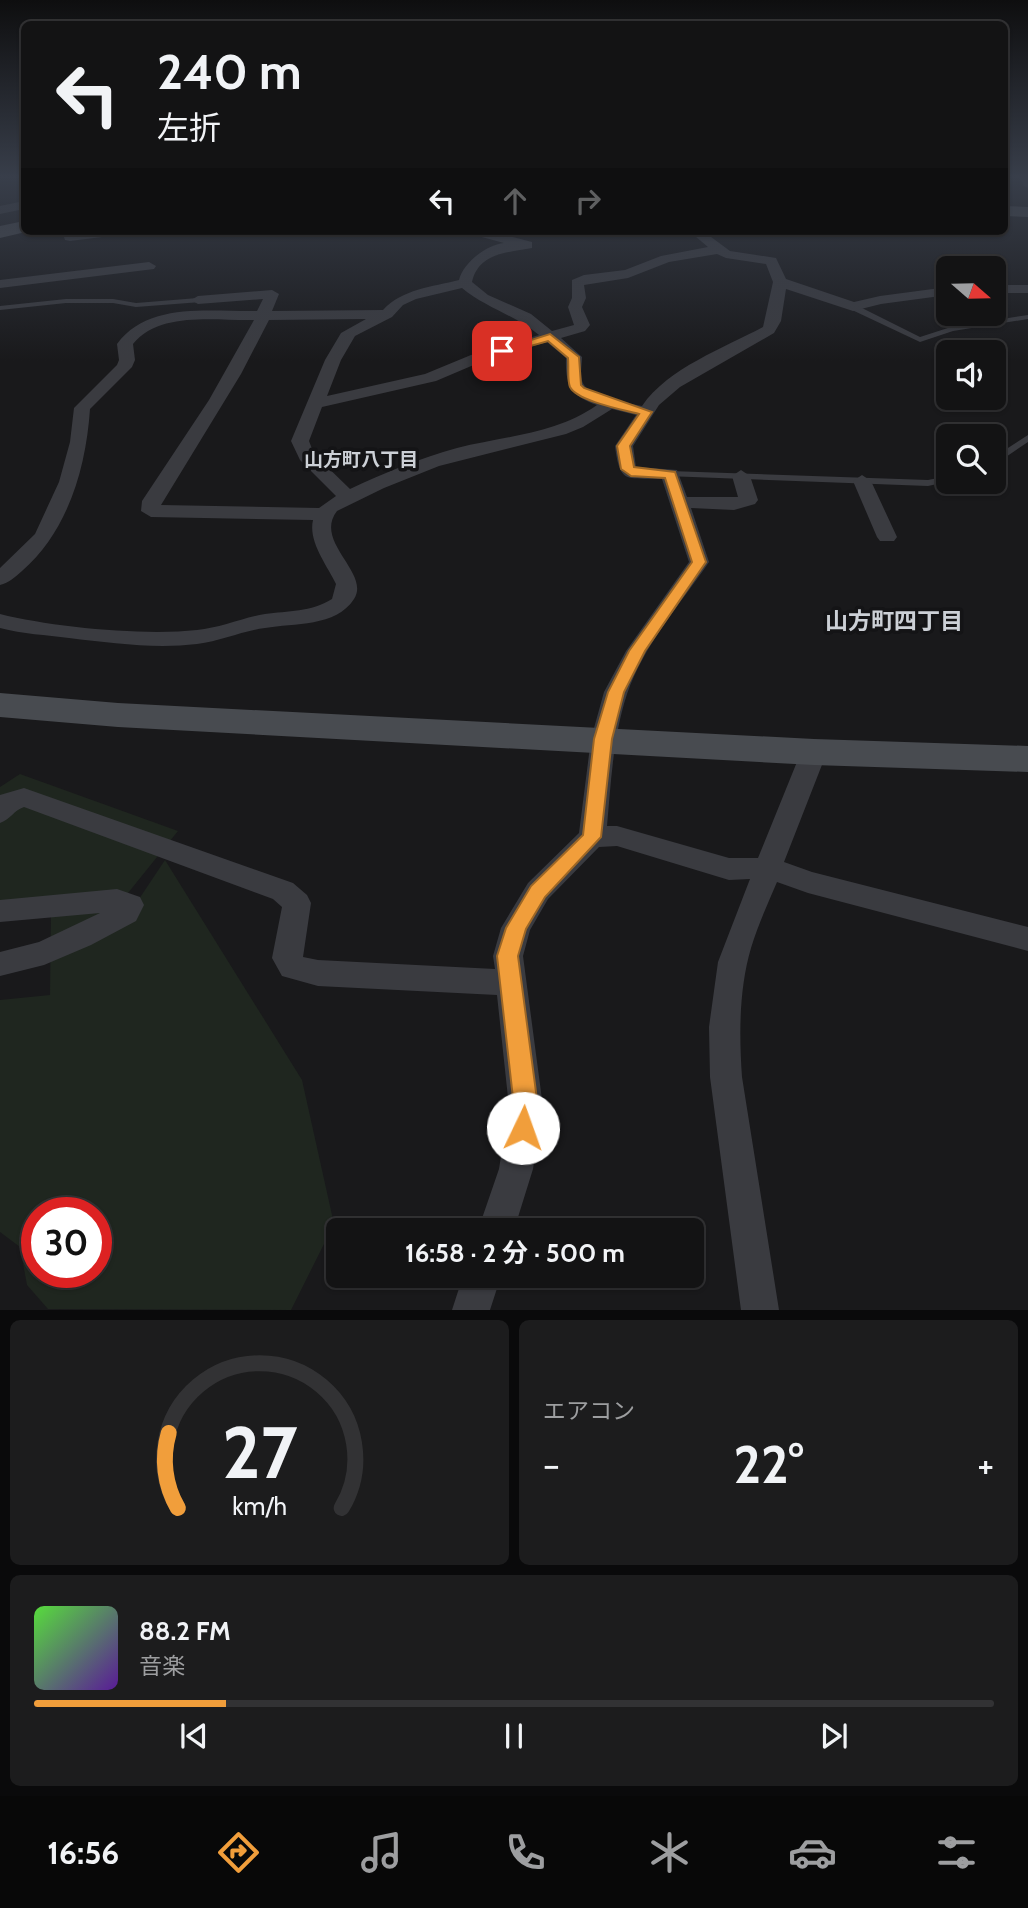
<!DOCTYPE html>
<html lang="ja">
<head>
<meta charset="utf-8">
<style>
	body { margin:0; font-family:Cabin,"Noto Sans JP",sans-serif; background:#1c1c1d; color:#f1f3f6; height:100vh; display:flex; flex-direction:column; font-size:26px; white-space:nowrap }
	* { box-sizing:border-box; margin:0 }
	p { font-size:23px; color:#9d9ea0 }
	.icon { flex:none; width:38px; height:38px; fill:none; stroke:currentColor; stroke-width:2; stroke-linecap:round; stroke-linejoin:round }
	.map { position:relative; height:1310px; overflow:hidden }
	.panel { display:flex; flex-direction:column; gap:10px; padding:10px; background:#0a0a0b; flex:1 }
	.panel>* { flex:none }
	.guide { position:absolute; left:21px; top:21px; width:987px; height:214px; border-radius:10px; box-shadow:0 2px 5px #0004,0 0 0 2px #323234; background:#131314; color:#f1f3f6; overflow:hidden }
	.needle { width:46px; rotate:110deg }
	.buttons { position:absolute; left:936px; top:256px; display:grid; gap:14px }
	.buttons a { display:grid; place-items:center; width:70px; height:70px; border-radius:10px; background:#131314; box-shadow:0 2px 5px #0004,0 0 0 2px #323234; font-size:35px }
	.speed { position:absolute; left:21px; top:1197px; display:flex; gap:14px; font-size:35px; font-weight:700; text-align:center }
	.speed>* { display:grid; place-content:center; width:91px; height:91px; border-radius:50%; background:#131314; box-shadow:0 2px 5px #0004,0 0 0 2px #323234; line-height:1 }
	.speed .limit { border:10px solid #d22; background:#fff; color:#111 }
	.pin { position:absolute; display:grid; place-items:center; width:60px; height:60px; color:#fff; margin:-30px; border-radius:14px; box-shadow:0 4px 10px #0006 }
	.me { position:absolute; width:77px; margin:-38px; rotate:3deg; stroke-linejoin:round; filter:drop-shadow(0 0 5px #0008) }
	.turn { display:flex; align-items:center; gap:24px; height:147px; padding:0 21px; font-size:32px }
	.turn .icon { width:91px; height:91px; stroke-width:2.5 }
	.turn b { display:block; font-size:49px; line-height:60px }
	.lanes { display:flex; align-items:center; height:66px; padding:0 21px; background:#0003; justify-content:center; gap:35px; direction:ltr }
	.lanes .off { opacity:.35 }
	.big { font-size:52px; font-weight:700; line-height:1.1 }
	.panel .card { flex:1; display:flex; flex-direction:column; justify-content:center; gap:10px; min-width:0; padding:0 24px; border-radius:10px; background:#1c1c1d }
	.panel .dial { align-items:center; gap:0 }
	.dial svg { height:182px; overflow:visible; fill:none; stroke:#323234; stroke-width:7; stroke-linecap:round; text-anchor:middle }
	.dial text { fill:#f1f3f6; stroke:none }
	.song { display:flex; align-items:center; gap:21px }
	.cover { width:84px; height:84px; border-radius:10px; background:linear-gradient(135deg,hsl(110 70% 55%),hsl(270 70% 35%)) }
	.played { height:7px; border-radius:4px; background:linear-gradient(90deg,#f19e3b 20%,#323234 20%) }
	.keys { display:flex; justify-content:space-around; direction:ltr }
	.heat { display:flex; justify-content:space-between; align-items:center; font-size:38px; direction:ltr }
	.panel .tiles { flex:1; display:grid; gap:10px; grid-template-columns:1fr 1fr }
	.card:last-child { grid-column:span 2 }
	.trip { position:absolute; left:326px; top:1218px; width:378px; height:70px; border-radius:10px; background:#131314; box-shadow:0 2px 5px #0004,0 0 0 2px #323234; font-weight:700; line-height:70px; text-align:center }
	.dock { display:flex; height:112px; justify-content:space-around; align-items:center; background:#080808; color:#9d9ea0 }
	.dock .icon { width:49px; height:49px }
	.dock .current { color:#f19e3b }
	.dock b { font-size:32px; color:#f1f3f6 }
	.map>svg:first-child { display:block }
	.green { fill:#1f261f; fill-rule:evenodd }
	.lines { fill:none; stroke-linecap:round; stroke-linejoin:round }
	.lane { fill:#3a3b40; fill-rule:evenodd }
	.street { fill:#3a3b40; fill-rule:evenodd }
	.secondary { fill:#484b50; fill-rule:evenodd }
	.route { fill:#f19e3b; stroke:#9d6726; stroke-width:2 }
	.labels { text-anchor:middle; dominant-baseline:central; stroke-width:7; stroke-linejoin:round; paint-order:stroke }
	.far-neighbourhood-label { font-size:19px; font-weight:bold; fill:#ccd0d6; stroke:#141416 }
	.neighbourhood-label { font-size:23px; font-weight:bold; fill:#ccd0d6; stroke:#141416 }
</style>
</head>
<body>
<div class="map">
<svg width="1028" height="1310" viewBox="0 0 1028 1310">
	<rect width="100%" height="100%" fill="#19191b"/>
	<path class="green" d="M20,774L178,831L124,898L0,905V787Z
		M165,860L302,1080L334,1224L291,1310L48,1309L27,1285L20,1247L0,1232V1000L50,995L51,913L139,899ZM37,1213H96V1272H37Z"/>
	<g class="lines">
		<path class="lane" d="M198,298L202,300L201,302L136,307L113,303H66L0,310V306L66,299H113L136,303Z
			M850,305H856L920,337L951,327L1028,315V319L953,331L920,342L850,309Z
			M1028,435V442L994,465V457Z
			M670,471L928,480L948,476V481H951L928,486L666,476L665,474Z"/>
		<path class="street" d="M1020,178H1028V188L1024,186Z
			M24,201V209L0,214V206Z
			M62,231H124L118,235L70,241L65,240Z
			M445,231H490L532,242V248C508,253 479,252 472,282L488,295L531,314L552,331L574,325L568,307L572,298V280L584,275L625,270L661,256L708,247L689,231H703L730,251L776,258L786,279L854,302L880,296L948,287V295L881,304L853,311L786,289L781,321L774,333L680,387L659,405L633,446L636,467L677,470L687,497H738L732,476L741,470L750,476L758,500L755,504L734,510L691,508L709,562C681,603 643,646 627,694C613,737 611,782 607,826H617L729,858H758L801,752L805,746L814,743L823,746L827,752L784,862L812,872L1028,927V951L808,893L777,882C768,903 758,925 751,948C739,989 739,1034 742,1077L779,1310H741L710,1077L709,1027L718,962L750,879L729,880L617,846L599,847L548,899L530,930L523,956L543,1107L533,1169L514,1230H478L499,1169L509,1107L497,995L318,986L282,976L272,958L282,907L273,899L24,807C14,810 11,819 0,823V795L24,788L293,883L307,895L311,903L303,957L318,960L495,969L493,956L501,928L528,883L579,833L591,739L604,692L626,651L689,562L662,479C627,477 620,486 615,446L636,415L612,409L583,427L566,434L439,466L384,488L337,511C313,542 371,573 354,599C336,627 294,623 265,628C242,631 221,641 197,644C155,649 111,643 69,638C46,635 23,634 0,628V614C52,627 143,636 197,630C220,628 242,618 265,614C288,611 311,612 332,599L336,584C327,565 308,542 313,520L151,517L141,511L142,501L209,400L254,320C215,321 160,311 133,344L135,360L132,367L90,409C86,468 68,531 22,571C15,577 9,583 0,585V568L35,534L59,482L70,442L74,408L117,365L119,360L117,344C148,301 211,312 257,311L263,299L198,304L191,300L198,296L272,290L279,294L272,311L383,310C402,289 432,287 459,280C463,263 486,245 504,243L478,236L451,235ZM717,254L726,258L766,264L773,282L763,327C724,348 668,368 642,406C628,403 592,397 584,385C579,378 582,365 582,357L561,338L585,331L590,325L582,307L586,298L584,285L628,278L669,262ZM462,288C486,308 515,315 539,335L471,355L425,374L327,396L341,360L355,336L392,317L403,305L416,299ZM366,319L341,333L325,360L291,441L300,460L336,496L319,508L161,505L241,374L269,320ZM547,342L566,358C565,385 571,396 597,405C556,434 505,436 457,448C420,458 384,473 350,489L314,454L309,441L322,407L436,381L483,361Z
			M149,262L156,266L154,269L0,288V280Z
			M994,285H1028V293H994Z
			M862,475L871,481L897,537L894,541H880L877,537L853,481Z
			M117,889L140,897L144,905L136,921L91,945L44,965L0,976V952L39,942L100,913L0,922V900Z
			M463,1276H501L490,1310H452Z"/>
		<path class="secondary" d="M1004,206L1028,207V217L1004,216Z
			M24,221V231H30L0,238V226Z
			M0,693L118,703L814,739L1028,746V772L814,765L118,727L0,717Z"/>
	</g>
	<linearGradient id="sky" x2="0" y2="1"><stop stop-color="#0e0e0f"/><stop offset="0.49" stop-color="#383e4a"/><stop offset="1" stop-color="#383e4a" stop-opacity="0"/></linearGradient>
	<rect width="1028" height="361" fill="url(#sky)"/>
	<path class="route" d="M550,334L579,357L581,385L584,388L652,412L630,446L634,467L675,472L706,562L645,651L624,692L612,739L601,837L545,897L526,929L518,956L538,1107L531,1136L523,1139L514,1136L511,1128L514,1107L497,956L506,928L531,886L583,835L594,739L608,692L629,651L692,562L665,478L631,476L621,469L617,446L639,414C624,410 577,401 570,387C567,380 569,367 568,358L548,341L502,354L496,351Z"/>
	<g class="labels">
		<g class="far-neighbourhood-label">
			<text x="361" y="459">山方町八丁目</text>
		</g>
		<g class="neighbourhood-label">
			<text x="894" y="621">山方町四丁目</text>
		</g>
	</g>
</svg>
<div class="buttons">
<a><svg class="needle" viewBox="-14 -14 28 28"><path d="M0-13l5 13h-10z" fill="#e53935"/><path d="M0 13l5-13h-10z" fill="#9d9ea0"/></svg></a>
<a><svg class="icon" aria-label="sound" viewBox="0 0 24 24"><path d="M4 9h4l5-4v14l-5-4H4zM17 9q2 3 0 6"/></svg></a>
<a><svg class="icon" aria-label="search" viewBox="0 0 24 24"><circle cx="10" cy="10" r="6"/><path d="M15 15l6 6"/></svg></a>
</div>
<div class="speed"><div class="limit">30</div></div>
<div class="pin" style="left:502px;top:351px;background:#d93025"><svg class="icon" aria-label="arrive" viewBox="0 0 24 24"><path d="M6 21V4h12l-3 4 3 4H6"/></svg></div>
<svg class="me" style="left:523px;top:1128px" viewBox="-20 -20 40 40"><circle r="19" fill="#fff"/><path d="M0-13L10 11 0 6-10 11z" fill="#f19e3b"/></svg>
<div class="trip">16:58 · 2 分 · 500 m</div>
<div class="guide">
<div class="turn"><svg class="icon" aria-label="left" viewBox="0 0 24 24"><path d="M17 20v-9H6M10 6l-5 5 5 5"/></svg><div><b>240 m</b>左折</div></div>
<div class="lanes"><svg class="icon" aria-label="left" viewBox="0 0 24 24"><path d="M17 20v-9H6M10 6l-5 5 5 5"/></svg><svg class="icon off" aria-label="ahead" viewBox="0 0 24 24"><path d="M12 20V5M6 11l6-6 6 6"/></svg><svg class="icon off" aria-label="right" viewBox="0 0 24 24"><path d="M7 20v-9h11M14 6l5 5-5 5"/></svg></div>
</div>
</div>
<section class="panel">
<div class="tiles">
<div class="card dial"><svg viewBox="0 0 100 80">
<path d="M14 69A42 42 0 1 1 86 69"/>
<path d="M14 69A42 42 0 0 1 10 36" stroke="#f19e3b"/>
<text x="50" y="56" font-size="32" font-weight="700">27</text>
<text x="50" y="72" font-size="11">km/h</text>
</svg></div>
<div class="card"><p>エアコン</p>
<div class="heat"><a>−</a><b class="big">22°</b><a>+</a></div>
</div>
<div class="card">
<div class="song"><i class="cover"></i><div><b>88.2 FM</b><p>音楽</p></div></div>
<div class="played"></div>
<div class="keys"><svg class="icon" aria-label="previous" viewBox="0 0 24 24"><path d="M18 5L8 12l10 7zM5 5v14"/></svg><svg class="icon" aria-label="pause" viewBox="0 0 24 24"><path d="M8 5v14M16 5v14"/></svg><svg class="icon" aria-label="next" viewBox="0 0 24 24"><path d="M6 5l10 7-10 7zM19 5v14"/></svg></div>
</div>
</div>
</section>
<nav class="dock">
<b>16:56</b>
<svg class="icon current" aria-label="directions" viewBox="0 0 24 24"><path d="M12 3l9 9-9 9-9-9zM9 14v-3h6M13 9l2 2-2 2"/></svg>
<svg class="icon" aria-label="music" viewBox="0 0 24 24"><path d="M9 18V5l10-2v13"/><circle cx="6" cy="18" r="3"/><circle cx="16" cy="16" r="3"/></svg>
<svg class="icon" aria-label="phone" viewBox="0 0 24 24"><path d="M5 4h4l2 5-3 2q2 4 5 5l2-3 5 2v4C11 20 4 13 5 4z"/></svg>
<svg class="icon" aria-label="climate" viewBox="0 0 24 24"><path d="M12 3v18M4 7l16 10M4 17L20 7"/></svg>
<svg class="icon" aria-label="car" viewBox="0 0 24 24"><path d="M5 17H2v-5l4-1 3-4h7l3 4 3 1v5h-3M9 17h6M6 11h13"/><circle cx="7" cy="17" r="2"/><circle cx="17" cy="17" r="2"/></svg>
<svg class="icon" aria-label="filters" viewBox="0 0 24 24"><path d="M4 7h16M4 17h16"/><circle cx="9" cy="7" r="2"/><circle cx="15" cy="17" r="2"/></svg>
</nav>
</body>
</html>
